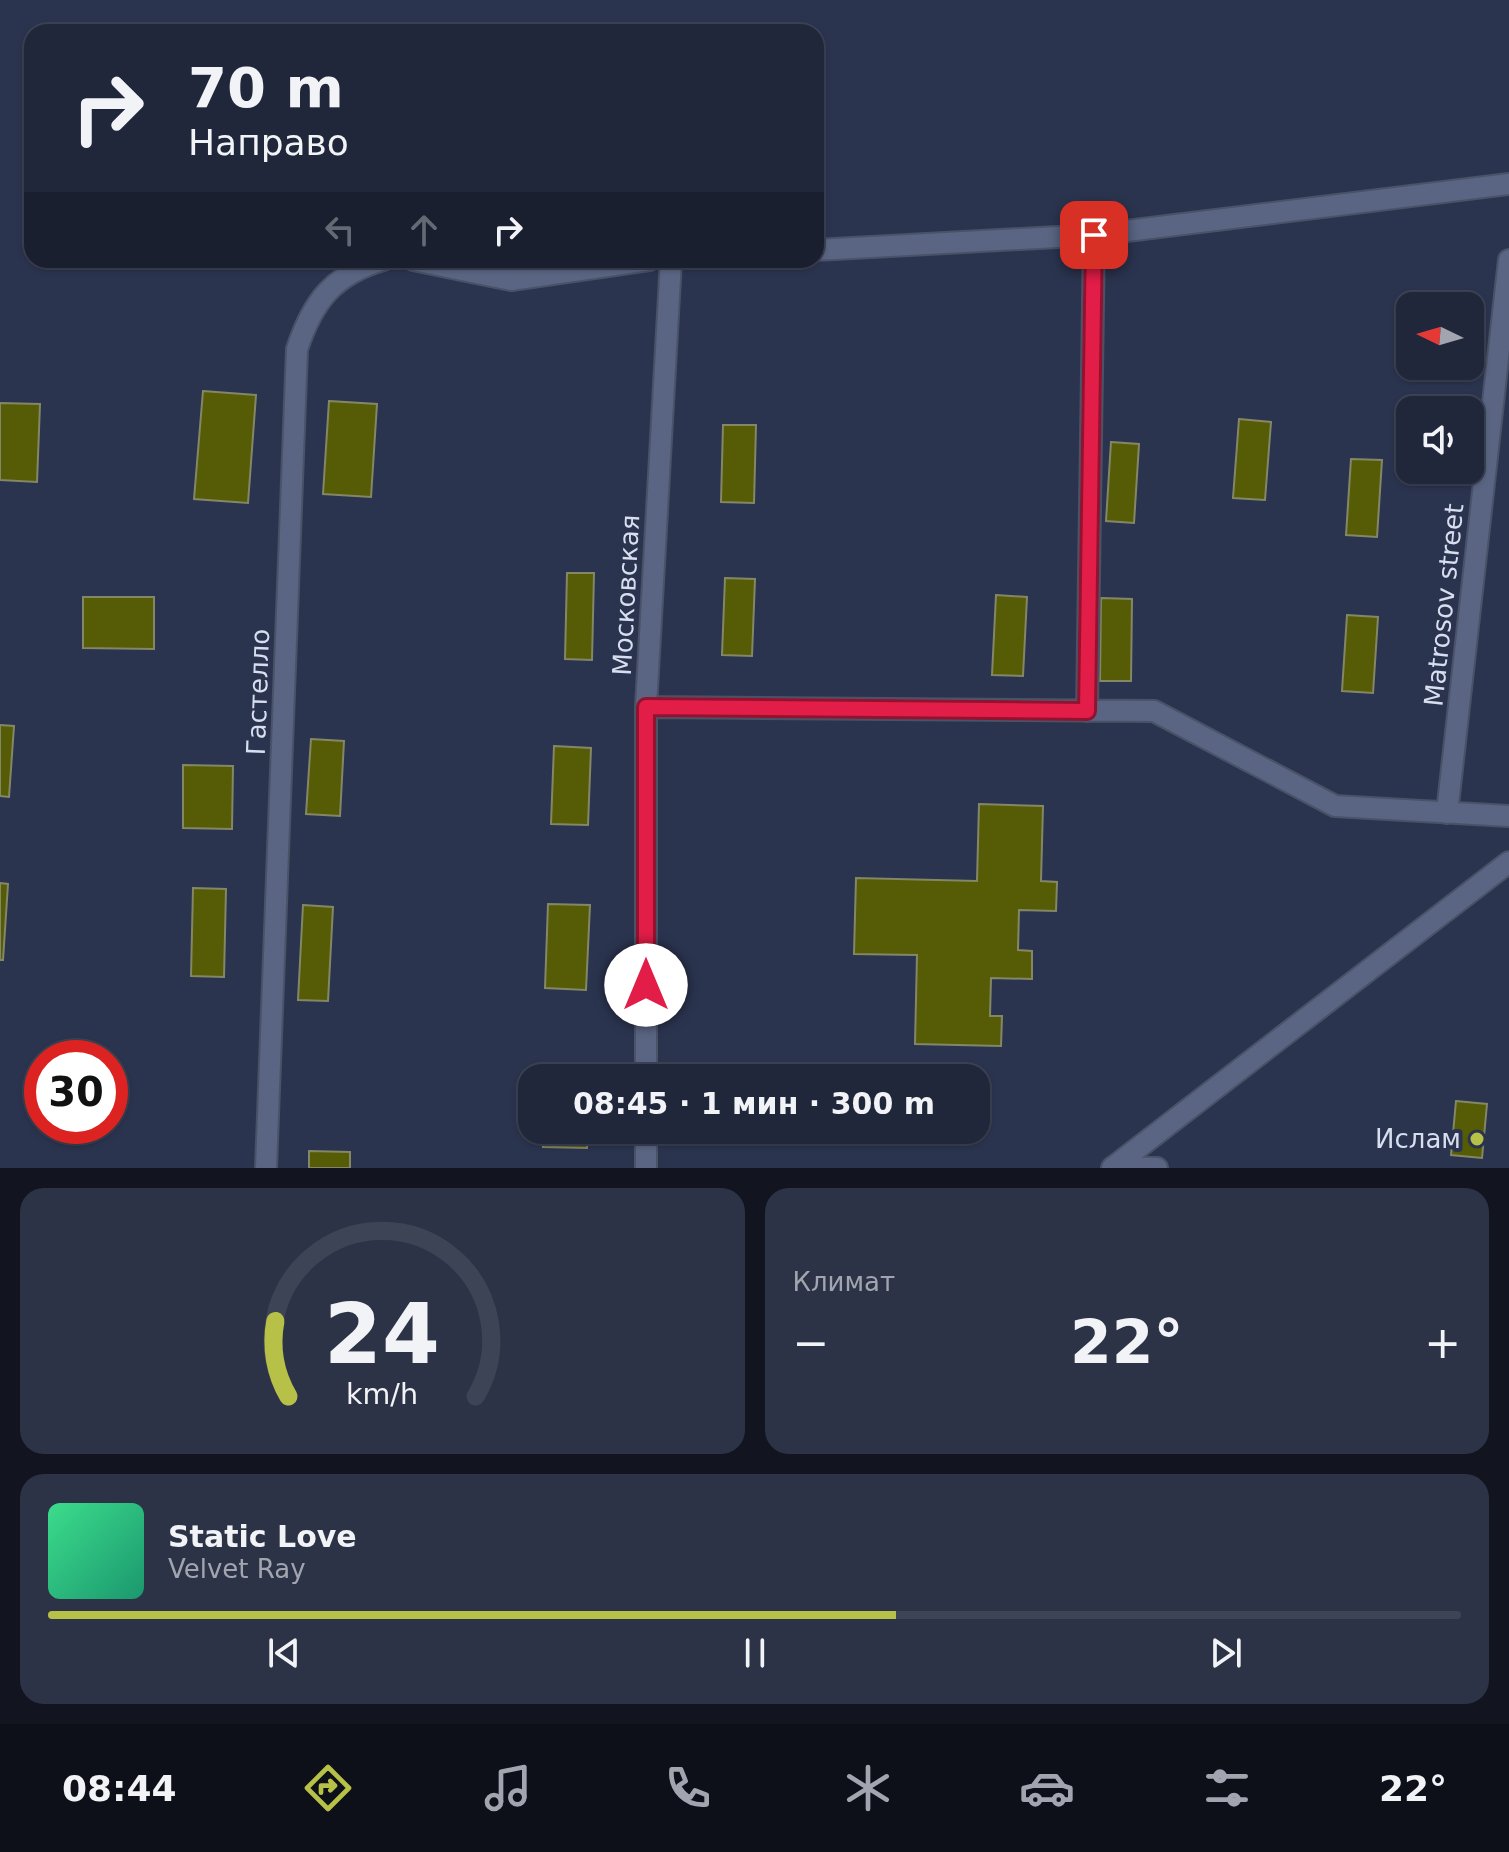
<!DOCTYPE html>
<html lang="ru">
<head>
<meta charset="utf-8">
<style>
	body { margin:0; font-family:"DejaVu Sans",sans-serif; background:#2d3346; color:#f1f3f6; height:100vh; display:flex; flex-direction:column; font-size:30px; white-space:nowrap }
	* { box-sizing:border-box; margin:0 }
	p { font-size:26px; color:#a2a5af }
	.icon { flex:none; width:44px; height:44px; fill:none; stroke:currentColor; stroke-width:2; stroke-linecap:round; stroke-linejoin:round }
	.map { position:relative; height:1168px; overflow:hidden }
	.side { display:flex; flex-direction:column; gap:20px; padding:20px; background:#121520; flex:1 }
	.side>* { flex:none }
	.guide { position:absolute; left:24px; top:24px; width:800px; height:244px; border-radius:24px; box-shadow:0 2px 6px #0004,0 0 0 2px #3d4455; background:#20273b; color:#f1f3f6; overflow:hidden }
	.needle { width:52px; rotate:275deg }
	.controls { position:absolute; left:1396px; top:292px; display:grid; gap:16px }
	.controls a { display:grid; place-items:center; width:88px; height:88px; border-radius:16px; background:#20273b; box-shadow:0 2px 6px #0004,0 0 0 2px #3d4455; font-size:40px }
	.speed { position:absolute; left:24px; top:1040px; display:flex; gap:16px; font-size:40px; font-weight:700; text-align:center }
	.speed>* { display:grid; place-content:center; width:104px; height:104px; border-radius:50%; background:#20273b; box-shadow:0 2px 6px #0004,0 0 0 2px #3d4455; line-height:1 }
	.speed .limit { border:12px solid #d22; background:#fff; color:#111 }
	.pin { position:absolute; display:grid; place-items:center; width:68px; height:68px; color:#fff; margin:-34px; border-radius:16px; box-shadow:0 4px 12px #0006 }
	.me { position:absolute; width:88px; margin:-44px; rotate:0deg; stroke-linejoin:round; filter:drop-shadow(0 0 6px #0008) }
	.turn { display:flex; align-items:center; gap:28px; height:168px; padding:0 32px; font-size:36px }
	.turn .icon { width:104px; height:104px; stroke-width:2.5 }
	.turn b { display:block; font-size:56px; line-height:68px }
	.lanes { display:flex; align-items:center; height:76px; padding:0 32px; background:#0003; justify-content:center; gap:40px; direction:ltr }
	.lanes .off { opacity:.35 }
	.big { font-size:60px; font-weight:700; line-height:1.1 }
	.side .tile { flex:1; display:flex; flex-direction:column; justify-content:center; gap:12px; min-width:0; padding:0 28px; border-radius:24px; background:#2d3346 }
	.side .dial { align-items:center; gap:0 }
	.dial svg { height:208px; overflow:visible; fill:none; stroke:#3d4455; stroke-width:7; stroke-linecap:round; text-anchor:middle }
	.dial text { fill:#f1f3f6; stroke:none }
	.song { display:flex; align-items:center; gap:24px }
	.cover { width:96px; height:96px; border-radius:12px; background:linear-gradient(135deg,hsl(150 70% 55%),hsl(160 70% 35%)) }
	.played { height:8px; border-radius:4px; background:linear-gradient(90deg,#b8c147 60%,#3d4455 60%) }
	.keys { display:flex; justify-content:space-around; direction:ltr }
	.heat { display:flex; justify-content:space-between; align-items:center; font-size:44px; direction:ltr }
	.side .tiles { flex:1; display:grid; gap:20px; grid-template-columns:1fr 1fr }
	.tile:last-child { grid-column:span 2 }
	.trip { position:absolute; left:518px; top:1064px; width:472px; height:80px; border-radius:24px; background:#20273b; box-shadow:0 2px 6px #0004,0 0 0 2px #3d4455; font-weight:700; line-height:80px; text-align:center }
	.dock { display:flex; height:128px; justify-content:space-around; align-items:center; background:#0d1018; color:#a2a5af }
	.dock .icon { width:56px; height:56px }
	.dock .on { color:#b8c147 }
	.dock b { font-size:36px; color:#f1f3f6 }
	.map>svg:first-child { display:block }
	.building { fill:#565b06; stroke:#848766; stroke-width:2 }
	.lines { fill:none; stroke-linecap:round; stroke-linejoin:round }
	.minor-casing { stroke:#4a5268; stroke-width:24 }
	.minor { stroke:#5a6583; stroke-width:20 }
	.route-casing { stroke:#92132f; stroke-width:20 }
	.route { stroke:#e11d48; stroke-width:14 }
	.poi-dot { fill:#b8c147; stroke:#2b344f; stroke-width:3 }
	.labels { text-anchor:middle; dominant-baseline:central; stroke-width:8; stroke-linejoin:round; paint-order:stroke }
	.street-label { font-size:26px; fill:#d7deef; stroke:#2b344f }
	.poi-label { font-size:26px; fill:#d7deef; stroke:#2b344f; text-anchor:end }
</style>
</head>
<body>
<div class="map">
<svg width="1509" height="1168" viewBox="0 0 1509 1168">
	<rect width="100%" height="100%" fill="#2b344f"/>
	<path class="building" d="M203,391L256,395L248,503L194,499Z
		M329,401L377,404L371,497L323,494Z
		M0,403L40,404L37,482L0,480Z
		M1239,419L1271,422L1265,500L1233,498Z
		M723,425H756L754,503L721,502Z
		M1111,442L1139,444L1134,523L1106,521Z
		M1351,459L1382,460L1377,537L1346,535Z
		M567,573H594L592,660L565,659Z
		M725,578L755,579L752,656L722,655Z
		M996,595L1027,597L1023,676L992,675Z
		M83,597H154V649L83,648Z
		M1101,598L1132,599L1131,681H1100Z
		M1347,615L1378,617L1373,693L1342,691Z
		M0,725L14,726L9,797L0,796Z
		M311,739L344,741L340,816L306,814Z
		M554,746L591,748L588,825L551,824Z
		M183,765L233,766L232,829L183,828Z
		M979,804L1043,806L1041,881L1057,882L1056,911L1019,910L1018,950L1032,951V979L991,978L990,1016H1002L1001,1046L915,1044L917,955L854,954L856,878L977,881Z
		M0,883L8,884L3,960H0Z
		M193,888L226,889L224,977L191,976Z
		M548,904L590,905L586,990L545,988Z
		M303,905L333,907L328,1001L298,1000Z
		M545,1064L589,1065V1078H545Z
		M1456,1101L1487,1104L1482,1158L1451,1155Z
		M544,1130H588L587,1148L543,1147Z
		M309,1151L350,1152V1168H309Z"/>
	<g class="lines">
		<g class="minor-casing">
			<path id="minor" d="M816,250L1094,235L1509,184
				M413,260L511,280L649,260
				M646,707L1154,711L1335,806L1509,816
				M1087,711L1094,235
				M1447,813L1509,260
				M646,1078V707L671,260
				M646,1130V1168
				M1113,1167L1157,1168
				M266,1168L297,349C313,301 333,275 383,260
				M1112,1168L1509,862"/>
		</g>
		<use href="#minor" class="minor"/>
	</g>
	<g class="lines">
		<g class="route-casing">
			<path id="route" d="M646,985V707L1087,711L1094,235"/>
		</g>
		<use href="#route" class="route"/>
	</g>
	<circle class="poi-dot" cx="1477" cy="1139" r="8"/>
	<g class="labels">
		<g class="street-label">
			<text transform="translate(626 595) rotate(-87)">Московская</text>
			<text transform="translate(1444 605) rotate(-84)">Matrosov street</text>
			<text transform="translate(258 692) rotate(-88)">Гастелло</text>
		</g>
		<g class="poi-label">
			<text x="1461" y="1139">Ислам</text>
		</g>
	</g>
</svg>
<div class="controls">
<a><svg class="needle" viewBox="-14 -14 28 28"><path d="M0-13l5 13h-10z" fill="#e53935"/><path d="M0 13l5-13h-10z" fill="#a2a5af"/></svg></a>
<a><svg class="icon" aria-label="sound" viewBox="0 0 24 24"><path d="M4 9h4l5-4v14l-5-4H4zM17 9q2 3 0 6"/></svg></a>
</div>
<div class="speed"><div class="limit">30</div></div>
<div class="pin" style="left:1094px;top:235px;background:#d93025"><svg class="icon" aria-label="arrive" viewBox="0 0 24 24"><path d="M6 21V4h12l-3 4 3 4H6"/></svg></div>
<svg class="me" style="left:646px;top:985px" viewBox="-20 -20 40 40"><circle r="19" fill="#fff"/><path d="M0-13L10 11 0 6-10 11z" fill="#e11d48"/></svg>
<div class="trip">08:45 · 1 мин · 300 m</div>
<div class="guide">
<div class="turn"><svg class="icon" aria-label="right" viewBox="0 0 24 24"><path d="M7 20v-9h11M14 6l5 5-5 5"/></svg><div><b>70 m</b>Направо</div></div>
<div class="lanes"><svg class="icon off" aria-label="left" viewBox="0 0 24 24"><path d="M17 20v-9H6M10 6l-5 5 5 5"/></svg><svg class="icon off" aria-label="ahead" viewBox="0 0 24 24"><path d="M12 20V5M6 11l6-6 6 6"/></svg><svg class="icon" aria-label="right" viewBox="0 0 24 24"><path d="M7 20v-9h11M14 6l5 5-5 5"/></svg></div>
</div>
</div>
<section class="side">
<div class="tiles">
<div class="tile dial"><svg viewBox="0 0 100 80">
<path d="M14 69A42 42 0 1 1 86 69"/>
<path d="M14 69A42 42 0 0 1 9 40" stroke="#b8c147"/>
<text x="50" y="56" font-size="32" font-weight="700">24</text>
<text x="50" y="72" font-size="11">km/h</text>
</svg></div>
<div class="tile"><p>Климат</p>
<div class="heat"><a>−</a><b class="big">22°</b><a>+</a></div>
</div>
<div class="tile">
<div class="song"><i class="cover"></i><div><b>Static Love</b><p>Velvet Ray</p></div></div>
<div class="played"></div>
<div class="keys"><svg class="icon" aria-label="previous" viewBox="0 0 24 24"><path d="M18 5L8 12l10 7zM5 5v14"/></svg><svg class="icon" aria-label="pause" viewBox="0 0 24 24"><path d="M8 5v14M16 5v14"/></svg><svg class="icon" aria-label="next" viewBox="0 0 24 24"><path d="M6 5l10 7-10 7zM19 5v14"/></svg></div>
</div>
</div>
</section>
<nav class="dock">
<b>08:44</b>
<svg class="icon on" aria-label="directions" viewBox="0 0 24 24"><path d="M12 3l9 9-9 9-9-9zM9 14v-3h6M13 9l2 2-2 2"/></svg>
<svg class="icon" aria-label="music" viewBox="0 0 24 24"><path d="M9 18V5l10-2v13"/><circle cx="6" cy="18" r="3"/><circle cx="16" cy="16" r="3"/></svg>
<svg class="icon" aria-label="phone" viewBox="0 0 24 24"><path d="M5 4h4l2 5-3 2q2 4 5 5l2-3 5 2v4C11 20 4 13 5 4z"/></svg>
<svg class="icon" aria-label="climate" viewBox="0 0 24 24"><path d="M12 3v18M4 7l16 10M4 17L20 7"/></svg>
<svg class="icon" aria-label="car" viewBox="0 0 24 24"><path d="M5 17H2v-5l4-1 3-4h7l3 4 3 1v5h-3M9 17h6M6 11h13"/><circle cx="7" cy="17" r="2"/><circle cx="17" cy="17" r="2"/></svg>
<svg class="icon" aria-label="filters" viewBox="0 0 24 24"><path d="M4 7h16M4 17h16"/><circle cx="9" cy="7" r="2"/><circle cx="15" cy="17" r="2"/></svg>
<b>22°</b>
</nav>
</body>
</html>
